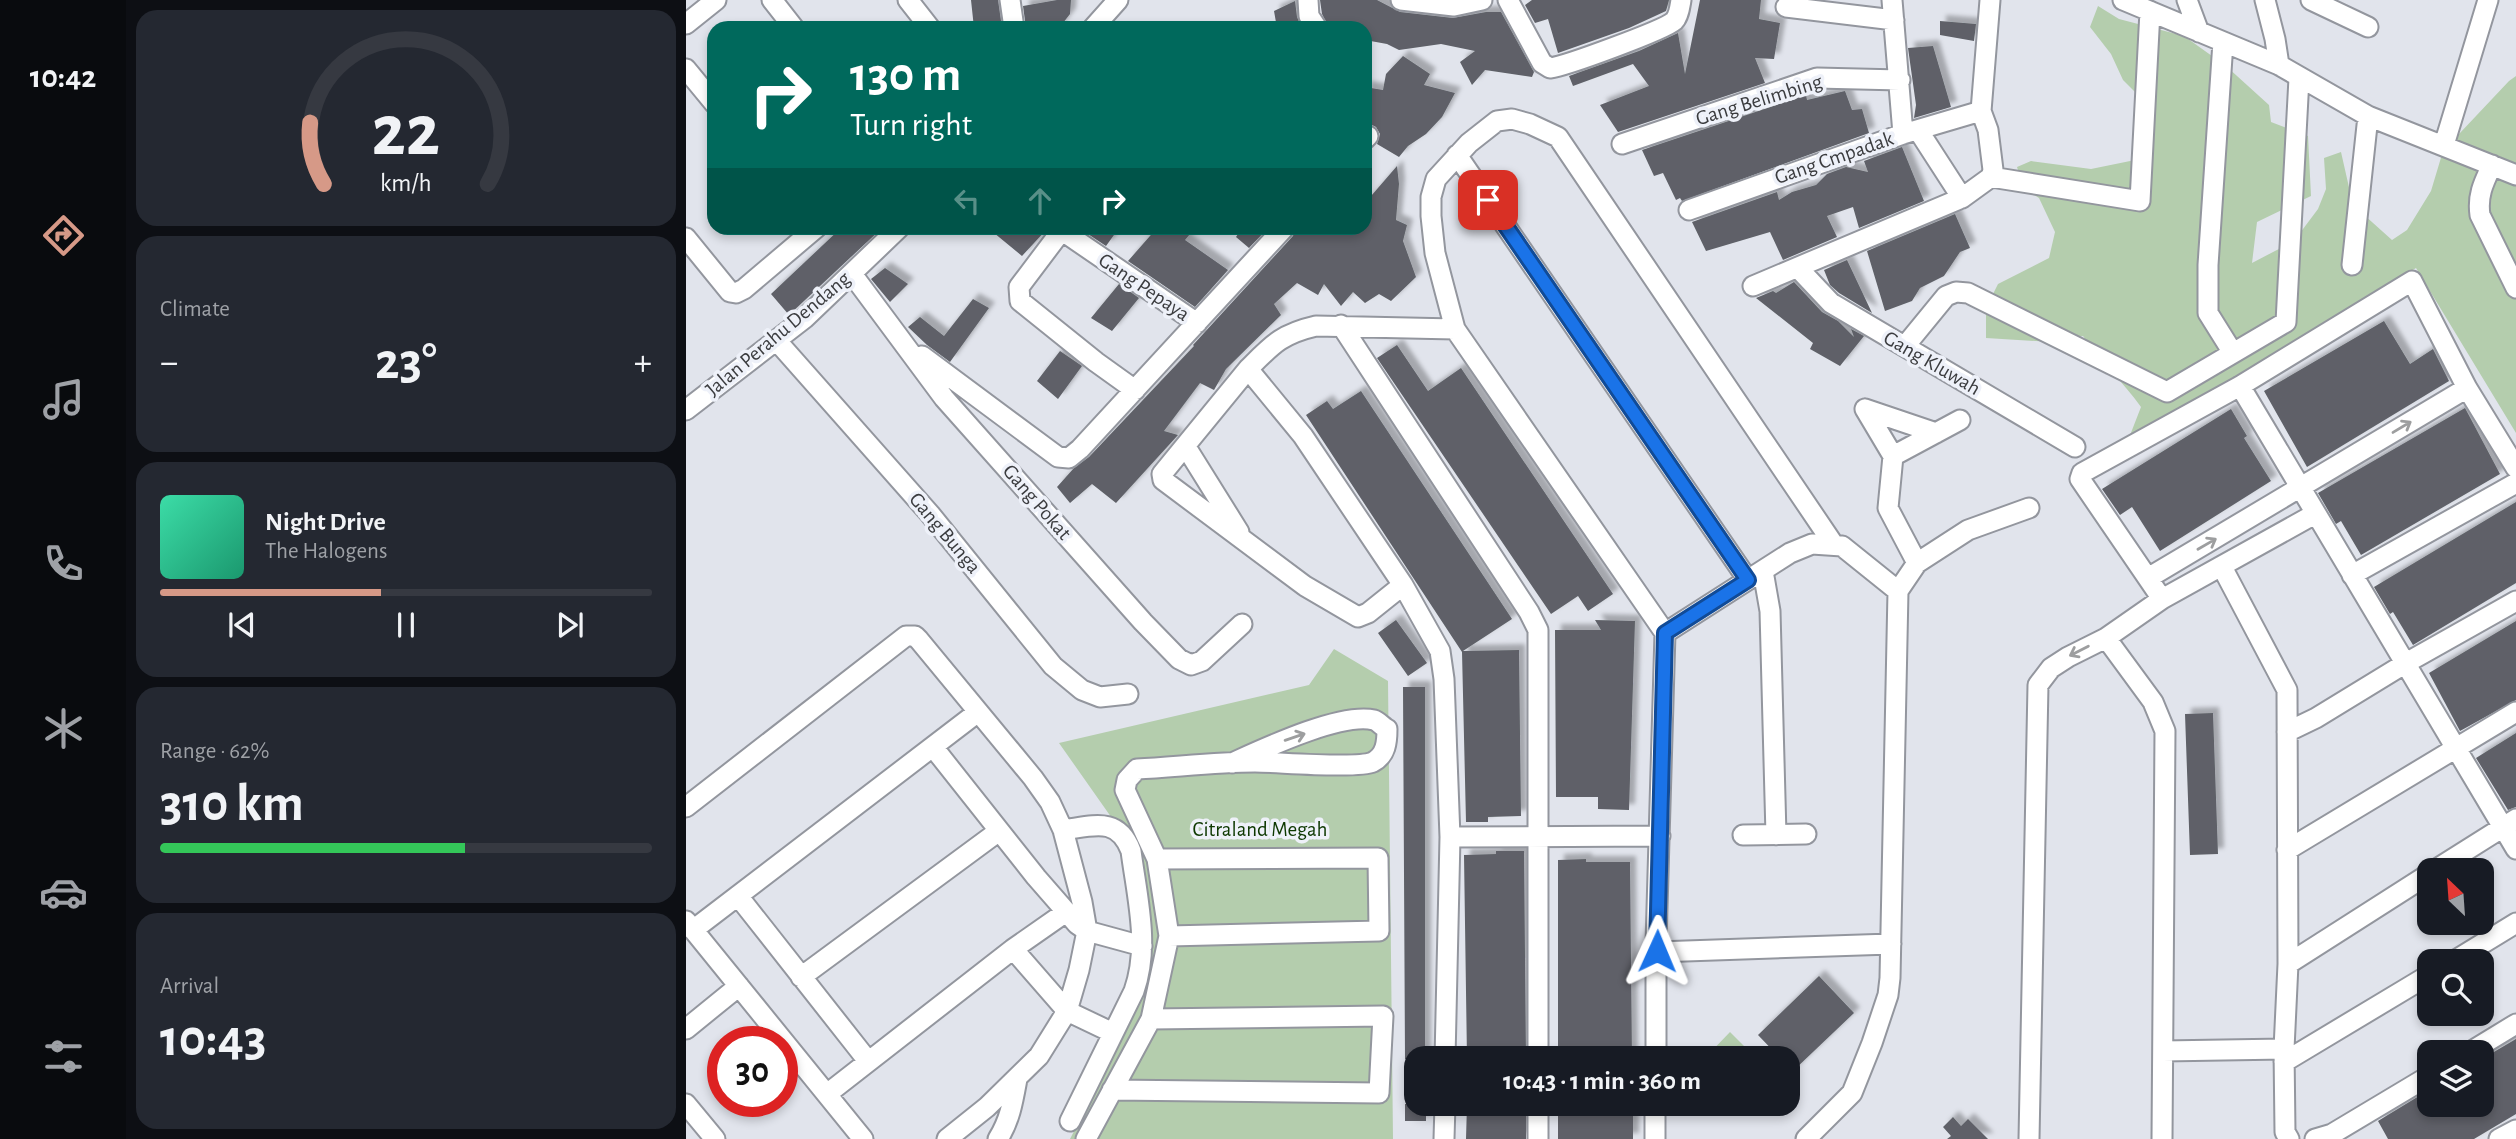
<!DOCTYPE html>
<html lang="en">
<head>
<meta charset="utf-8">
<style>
	body { margin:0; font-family:"Alegreya Sans",sans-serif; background:#242831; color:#f1f3f6; height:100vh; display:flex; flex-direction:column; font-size:26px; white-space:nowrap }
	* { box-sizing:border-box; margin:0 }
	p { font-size:23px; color:#9ea1a6 }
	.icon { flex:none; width:38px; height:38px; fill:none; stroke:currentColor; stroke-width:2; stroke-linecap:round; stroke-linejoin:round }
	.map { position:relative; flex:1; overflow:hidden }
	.side { display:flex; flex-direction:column; gap:10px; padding:10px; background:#0d0f14; width:560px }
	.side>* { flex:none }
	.guide { position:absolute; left:21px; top:21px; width:665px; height:214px; border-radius:21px; box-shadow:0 4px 10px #0003; background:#00695c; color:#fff; overflow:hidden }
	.needle { width:46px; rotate:335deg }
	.tools { position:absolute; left:1731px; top:858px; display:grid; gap:14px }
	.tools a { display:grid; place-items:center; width:77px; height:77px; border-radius:14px; background:#171b24; box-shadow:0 4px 10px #0003; font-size:35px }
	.speed { position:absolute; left:21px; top:1026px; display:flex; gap:14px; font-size:35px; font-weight:700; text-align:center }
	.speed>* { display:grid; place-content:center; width:91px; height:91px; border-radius:50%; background:#171b24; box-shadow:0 4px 10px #0003; line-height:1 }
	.speed .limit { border:10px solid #d22; background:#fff; color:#111 }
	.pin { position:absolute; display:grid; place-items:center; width:60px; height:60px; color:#fff; margin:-30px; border-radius:14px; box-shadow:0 4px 10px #0006 }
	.me { position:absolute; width:77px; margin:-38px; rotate:1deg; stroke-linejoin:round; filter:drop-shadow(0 0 5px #0008) }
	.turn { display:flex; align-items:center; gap:24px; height:147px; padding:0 28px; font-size:32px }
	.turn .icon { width:91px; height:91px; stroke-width:2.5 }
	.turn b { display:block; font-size:49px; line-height:60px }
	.lanes { display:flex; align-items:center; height:66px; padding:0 28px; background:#0003; justify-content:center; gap:35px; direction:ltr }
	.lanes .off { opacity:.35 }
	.big { font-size:52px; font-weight:700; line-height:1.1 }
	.side .card { flex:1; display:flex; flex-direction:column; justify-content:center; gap:10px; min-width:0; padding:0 24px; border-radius:21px; background:#242831 }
	.side .dial { align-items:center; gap:0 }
	.dial svg { height:182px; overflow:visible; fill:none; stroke:#363941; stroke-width:7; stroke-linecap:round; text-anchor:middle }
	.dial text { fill:#f1f3f6; stroke:none }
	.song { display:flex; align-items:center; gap:21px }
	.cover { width:84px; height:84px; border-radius:10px; background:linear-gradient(135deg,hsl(160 70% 55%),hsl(160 70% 35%)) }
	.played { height:7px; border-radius:4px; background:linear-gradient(90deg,#d69987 45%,#363941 45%) }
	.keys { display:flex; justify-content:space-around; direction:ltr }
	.heat { display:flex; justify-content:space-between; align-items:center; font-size:38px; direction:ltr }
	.charge { height:10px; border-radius:5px; background:linear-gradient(90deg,#34c759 62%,#363941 0) }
	.trip { position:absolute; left:718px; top:1046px; width:396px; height:70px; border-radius:21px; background:#171b24; box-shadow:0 4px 10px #0003; font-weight:700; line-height:70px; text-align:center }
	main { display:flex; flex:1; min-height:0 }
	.dock { display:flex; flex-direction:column; width:126px; justify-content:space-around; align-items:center; background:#090b0e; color:#9ea1a6 }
	.dock .icon { width:49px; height:49px }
	.dock .selected { color:#d69987 }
	.dock b { font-size:32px; color:#f1f3f6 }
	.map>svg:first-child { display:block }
	.green { fill:#b4cdad }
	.building { fill:#5e6167; filter:url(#shadow) }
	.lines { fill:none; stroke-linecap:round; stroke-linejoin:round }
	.minor-casing { stroke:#93969e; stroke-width:23 }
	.minor { stroke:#fff; stroke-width:19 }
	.oneway { stroke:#9d9e9f }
	.route-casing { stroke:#114b97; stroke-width:18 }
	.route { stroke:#1a73e8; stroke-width:12 }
	.labels { text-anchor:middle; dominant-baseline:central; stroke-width:7; stroke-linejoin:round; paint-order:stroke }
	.street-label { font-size:21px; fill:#3b3c3f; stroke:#eef1f9 }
	.park-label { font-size:21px; fill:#0d3800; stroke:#eef1f9 }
</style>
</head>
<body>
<main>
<nav class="dock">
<b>10:42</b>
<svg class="icon selected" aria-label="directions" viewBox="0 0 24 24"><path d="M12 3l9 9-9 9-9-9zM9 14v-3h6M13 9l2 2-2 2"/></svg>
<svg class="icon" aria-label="music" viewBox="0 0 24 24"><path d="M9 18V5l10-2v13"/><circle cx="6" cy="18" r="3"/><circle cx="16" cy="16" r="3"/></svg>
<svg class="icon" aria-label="phone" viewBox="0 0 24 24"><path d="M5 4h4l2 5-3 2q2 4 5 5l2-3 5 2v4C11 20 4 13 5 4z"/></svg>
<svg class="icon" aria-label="climate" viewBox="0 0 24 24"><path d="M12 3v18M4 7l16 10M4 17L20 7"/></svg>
<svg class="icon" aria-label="car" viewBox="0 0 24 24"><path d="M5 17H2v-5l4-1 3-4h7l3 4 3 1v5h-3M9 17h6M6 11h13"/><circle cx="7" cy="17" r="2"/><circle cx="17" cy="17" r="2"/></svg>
<svg class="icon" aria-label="filters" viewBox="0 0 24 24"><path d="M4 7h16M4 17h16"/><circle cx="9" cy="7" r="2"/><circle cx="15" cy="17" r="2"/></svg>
</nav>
<section class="side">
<div class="card dial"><svg viewBox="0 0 100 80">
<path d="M14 69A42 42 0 1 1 86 69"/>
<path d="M14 69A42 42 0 0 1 8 42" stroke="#d69987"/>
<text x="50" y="56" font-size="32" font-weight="700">22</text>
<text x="50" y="72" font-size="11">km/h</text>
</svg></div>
<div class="card"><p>Climate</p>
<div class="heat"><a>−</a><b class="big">23°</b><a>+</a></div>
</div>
<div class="card">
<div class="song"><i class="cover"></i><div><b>Night Drive</b><p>The Halogens</p></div></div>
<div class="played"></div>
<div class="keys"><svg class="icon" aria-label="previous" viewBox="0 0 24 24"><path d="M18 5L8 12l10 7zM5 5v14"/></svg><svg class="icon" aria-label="pause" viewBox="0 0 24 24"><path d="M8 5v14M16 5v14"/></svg><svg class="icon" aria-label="next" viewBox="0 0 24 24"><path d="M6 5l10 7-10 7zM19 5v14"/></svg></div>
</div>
<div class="card"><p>Range · 62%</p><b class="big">310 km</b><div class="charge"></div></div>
<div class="card"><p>Arrival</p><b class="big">10:43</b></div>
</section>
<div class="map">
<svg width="1830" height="1139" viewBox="0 0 1830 1139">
	<defs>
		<filter id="shadow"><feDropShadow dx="6" dy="-6" stdDeviation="2" flood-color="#0004"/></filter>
	</defs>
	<rect width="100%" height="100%" fill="#e1e4ec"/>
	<path class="green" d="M1412,6L1433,19L1498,36L1540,66L1583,105L1585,122L1622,136L1625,196L1571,222L1566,263L1608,241L1632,209L1640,189L1638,158L1655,152L1667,205L1706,240L1721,230L1745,191L1757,151L1823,81L1830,76V433L1730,268L1441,443L1455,407C1437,382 1415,361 1397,336L1365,342L1300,338V308L1312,284L1363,258L1369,232L1353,198L1338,189L1331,167L1345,161L1405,169L1454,159L1456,99L1437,80L1425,54L1404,27Z
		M648,649L702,681L707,1139H384L438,1034L464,947L430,824L373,743L623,685Z
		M1044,1032L1071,1059H1018Z"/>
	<path class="building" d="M285,0H312L316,28H288Z
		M371,0H385L384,14L373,28H340L337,6Z
		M634,0H691L714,12L767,18L800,12H815L848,72L846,77L799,70L786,85L774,62L789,51L755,44L713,50L701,44L679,40V28H643L636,14Z
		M846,0H983L980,11L943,28L872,53L862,19L849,23L839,5Z
		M1014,0H1075L1073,19L1094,23L1088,59L1069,58L1079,83L932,132L914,105L963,86L947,64L887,86L883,76L953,51L992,33L999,74Z
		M609,1L611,17L616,28H591L588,11Z
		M1254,21L1290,24L1288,41L1254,35Z
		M1247,46L1265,107L1228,118L1230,105L1222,48Z
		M717,56L744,74L738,85L769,93L756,117L740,134L722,146L713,157L691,144L694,134L690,127L684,124L686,108L679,107V87L697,90L700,74Z
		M1159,91L1166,110L1176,109L1183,133L996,201L994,198L990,200L977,173L968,176L956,150L1120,95L1121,100Z
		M1216,147L1238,201L1173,228L1167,207L1141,216L1151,237L1097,260L1084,232L1020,251L1006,222L1091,192L1093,200L1106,192L1130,185L1141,174L1160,167L1182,172L1178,161Z
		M711,166L713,184L710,220L721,225L717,241L730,277L705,301L693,294L679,303L667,292L655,306L638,284L632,295L611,283L588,304L595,315L540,369L528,390L514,383L478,431L492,435L430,503L406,484L384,503L371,487L388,468L403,457L508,346L507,345L607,236L610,228H679V203Z
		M1269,214L1284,248L1274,252L1258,276L1234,288L1226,301L1199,311L1181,251Z
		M155,228H196L103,315L85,294Z
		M302,228H360V230L336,256Z
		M393,228H433L420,246Z
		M471,228H509L499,240L542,270L509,307L442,261Z
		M556,228H582L563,248L550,237Z
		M1161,260L1186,313L1153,293L1144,285L1138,270Z
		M199,268L222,284L204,302L185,279Z
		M1108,282L1136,312L1152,321L1168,337L1165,329L1178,336L1154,366L1124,349L1127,343L1070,298L1087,291L1090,293Z
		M433,284L453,298L426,331L405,318Z
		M287,299L303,308L264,362L241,345L222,327L234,317L258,336Z
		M1698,321L1724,364L1747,349L1763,381L1621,467L1578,391Z
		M711,345L742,391L775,368L927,594L902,611L892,596L865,614L691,358Z
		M374,351L396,366L372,399L351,381Z
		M675,391L826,619L777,651L833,650L835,816L802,817V822H780L776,652L620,415L641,401L647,409Z
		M1779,408L1814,474L1675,555L1655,521L1650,524L1632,493Z
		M1545,409L1561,436L1558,438L1585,481L1474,551L1446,507L1434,515L1416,489Z
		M1830,502V583L1727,645L1707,612L1704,614L1688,587Z
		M710,620L741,663L722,676L692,633Z
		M909,620L949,621L943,810L912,809V797H870L869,630H915Z
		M1830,621V700L1774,731L1743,673Z
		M717,687H739V1059H719Z
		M1527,713L1532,854L1504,855L1499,714Z
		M1830,733V807L1822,810L1790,758Z
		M810,851H838L840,1059H781L778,855L810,854Z
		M900,859V862H944L946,1059H872V860Z
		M1133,976L1168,1013L1107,1071L1101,1064V1059H1095L1072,1035Z
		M1830,1039V1114L1788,1139H1702L1692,1121L1743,1090V1104H1796V1059Z
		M719,1104H740V1121H719Z
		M781,1104H840V1139H780Z
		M872,1104H947V1139H872Z
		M1267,1117L1275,1126L1282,1119L1302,1139H1261L1265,1136L1257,1127Z"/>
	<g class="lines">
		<g class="minor-casing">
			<path id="minor" d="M86,0L108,28
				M222,0L244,28
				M324,0L328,28
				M622,0L623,16L631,28
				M715,0L768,6L796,0
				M822,0L856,63L864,68C880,66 978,30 988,21C993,16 994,6 995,0
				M1206,0L1217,134
				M1437,0L1593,65L1682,116L1830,175
				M1501,0L1513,32
				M1579,0L1589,39L1593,65
				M1625,0L1682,27
				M1100,7L1208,20
				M0,24L30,0
				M407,28L432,0
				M1537,42L1522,265V313L1547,353
				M0,69L28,103
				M1232,130L1276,198
				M679,139L682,136
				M936,144L1131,78L1214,80
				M1758,145L1802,0
				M771,155L1062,580
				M1806,165C1798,182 1791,195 1794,215L1830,288
				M1305,177L1454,201L1464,11
				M1003,210L1217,134L1295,111
				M372,228L511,323
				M376,230L333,287L334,301L410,362L449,390
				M0,238L44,292L50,293L58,289L130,228
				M1666,265L1682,116
				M1112,268L1145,303L1389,447
				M166,274L258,398L457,622L493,659L505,665L516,661L556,624
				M1067,286L1276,198L1305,177L1307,170L1302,130L1295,111L1304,0
				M655,325L843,612L852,630V1059
				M90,340L244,514L367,666L396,690L414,697L442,694
				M1219,346L1260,296L1270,292L1282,293L1481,392L1600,322L1613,78
				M236,356L372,457L383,458L394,449L598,228
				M562,369L476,474L477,480L619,586L672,617L682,613L717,585
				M1554,386L1830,849
				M1179,409L1207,456L1202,508L1231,563
				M1179,409L1250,433
				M0,410L119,318L213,228
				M500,447L553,532
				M1207,456L1274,420
				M1536,567L1601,690L1602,964L1598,1049L1599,1132L1603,1139
				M1077,571L1084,611L1090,835
				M1666,575L1830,483
				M1462,578L1781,388
				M1476,599L1394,479L1396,473L1554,386L1726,281L1781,388L1830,468
				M979,633L1104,553L1126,544L1156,546L1212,591
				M1420,638L1467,702L1479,731L1476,1139
				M1601,732L1630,718L1720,663L1830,601
				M247,747L350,877L391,924L401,931L456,946
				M0,807L220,636H229L233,640L347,778L364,802L377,830L396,902L401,931L393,970L381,1011L353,1056L301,1107L261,1139
				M377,830C407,826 432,816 445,851C451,897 464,946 448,991L384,1121
				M1057,835L1120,834
				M764,837L974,836
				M1601,850L1830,712
				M471,859L692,858L693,931L483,936
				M1749,870L1830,819
				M52,896L182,1061
				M0,921L177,1139
				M7,930L292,712
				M327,949L381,1011L427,1033
				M971,952L1205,944
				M1768,961L1830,923
				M1602,964L1743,874
				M115,977L313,831
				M0,1029L53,986
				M1477,1051L1598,1049
				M1784,1052L1830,1024
				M759,1059L764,837L758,679L754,651L717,585L617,436L562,369C586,345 595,334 630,326L769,329
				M970,1059V943L979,633L769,329L749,253L745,216V197L750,179L783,143L811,121L826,119L844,124L872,137L1148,545
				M1598,1062L1743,975
				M426,1090L693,1093L697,1016L465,1019
				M141,1094L327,949L380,912
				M0,1104L29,1139
				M312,1139C324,1120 327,1101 331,1079
				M400,1139L465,1019L483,936L471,859L439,790L441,780L451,769C490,767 530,762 569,762C591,762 671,769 687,762C700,755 701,742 701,729C697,727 692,721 688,720C655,712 577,749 546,763
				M758,1139L759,1104
				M852,1139V1104
				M969,1139V1104
				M1120,1139L1166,1093L1186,1043L1202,995L1204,978L1212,591L1231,563L1282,530L1343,508
				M1343,1139L1352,685L1365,668L1382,657L1420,638L1476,599L1629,514
				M1629,1139L1646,1134L1743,1076
				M1813,1139L1830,1130"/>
		</g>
		<use href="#minor" class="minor"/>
	</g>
	<defs><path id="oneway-shaft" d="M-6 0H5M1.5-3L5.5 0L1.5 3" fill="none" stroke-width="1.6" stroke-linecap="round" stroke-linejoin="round" transform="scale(1.75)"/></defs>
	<g class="oneway">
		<use href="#oneway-shaft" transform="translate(1716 427) rotate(-31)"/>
		<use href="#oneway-shaft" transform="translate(1521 544) rotate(-30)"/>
		<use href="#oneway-shaft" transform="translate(1393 651) rotate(153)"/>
		<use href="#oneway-shaft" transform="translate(609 737) rotate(-19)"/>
	</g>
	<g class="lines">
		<g class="route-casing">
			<path id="route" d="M802,200L1062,580L979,633L971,951"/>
		</g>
		<use href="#route" class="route"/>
	</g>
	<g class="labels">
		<g class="street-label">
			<text transform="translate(1073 100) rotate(-17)">Gang Belimbing</text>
			<text transform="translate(1148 158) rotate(-19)">Gang Cmpadak</text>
			<text transform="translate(458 287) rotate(34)">Gang Pepaya</text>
			<text transform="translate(92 334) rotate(-40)">Jalan Perahu Dendang</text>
			<text transform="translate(1246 363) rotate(30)">Gang Kluwah</text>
			<text transform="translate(351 502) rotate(49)">Gang Pokat</text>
			<text transform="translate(259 533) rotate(50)">Gang Bunga</text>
		</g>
		<g class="park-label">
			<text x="574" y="829">Citraland Megah</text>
		</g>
	</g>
</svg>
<div class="tools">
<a><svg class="needle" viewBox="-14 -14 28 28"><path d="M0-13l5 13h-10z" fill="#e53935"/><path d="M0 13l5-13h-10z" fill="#9ea1a6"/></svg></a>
<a><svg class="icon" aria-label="search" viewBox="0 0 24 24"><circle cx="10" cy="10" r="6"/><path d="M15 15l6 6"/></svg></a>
<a><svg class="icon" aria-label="layers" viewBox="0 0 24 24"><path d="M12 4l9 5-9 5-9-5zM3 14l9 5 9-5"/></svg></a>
</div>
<div class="speed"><div class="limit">30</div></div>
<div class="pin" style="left:802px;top:200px;background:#d93025"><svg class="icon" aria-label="arrive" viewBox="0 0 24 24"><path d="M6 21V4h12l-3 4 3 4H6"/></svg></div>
<svg class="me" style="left:971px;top:951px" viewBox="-20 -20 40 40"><path d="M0-17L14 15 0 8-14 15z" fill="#1a73e8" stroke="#fff" stroke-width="4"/></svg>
<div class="trip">10:43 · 1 min · 360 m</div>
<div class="guide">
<div class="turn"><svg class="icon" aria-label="right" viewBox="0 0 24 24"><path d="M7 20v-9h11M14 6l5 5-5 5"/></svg><div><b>130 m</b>Turn right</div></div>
<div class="lanes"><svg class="icon off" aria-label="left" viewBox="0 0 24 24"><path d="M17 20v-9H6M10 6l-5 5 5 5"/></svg><svg class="icon off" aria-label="ahead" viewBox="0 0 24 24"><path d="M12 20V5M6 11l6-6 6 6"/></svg><svg class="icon" aria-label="right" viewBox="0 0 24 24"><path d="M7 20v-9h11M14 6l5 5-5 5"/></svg></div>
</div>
</div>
</main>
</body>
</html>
